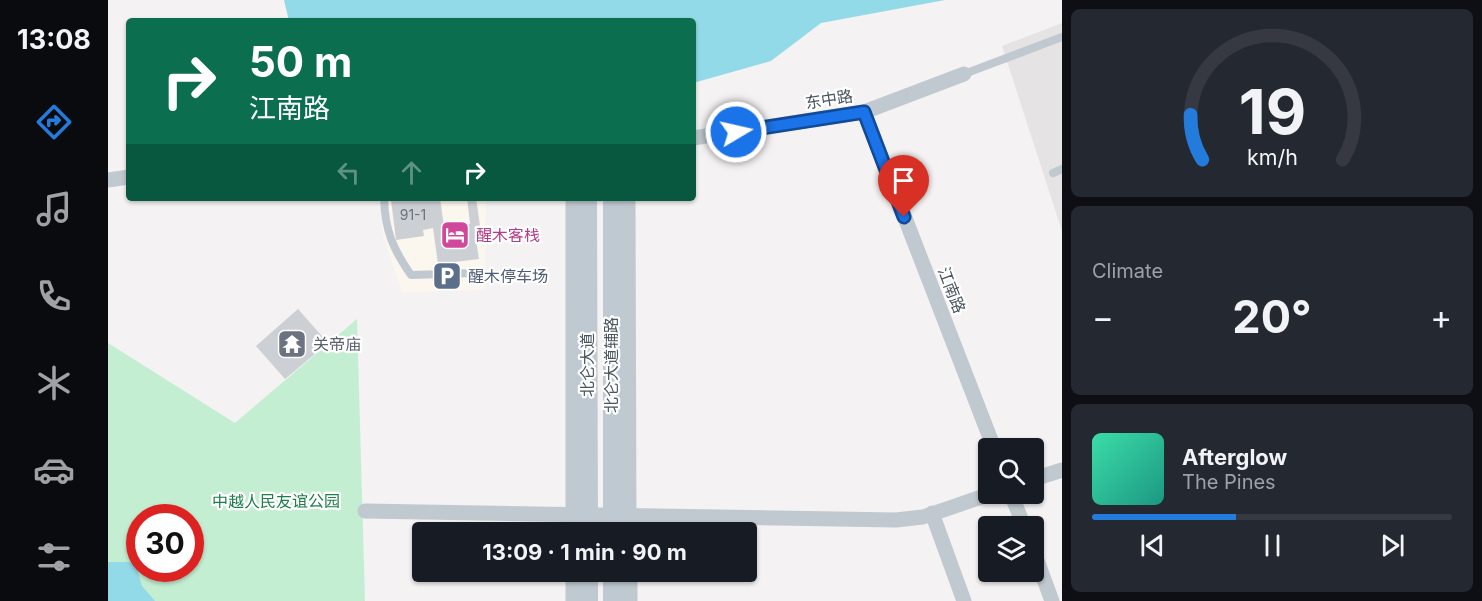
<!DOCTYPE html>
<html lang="en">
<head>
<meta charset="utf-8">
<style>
	body { margin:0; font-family:Inter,"Noto Sans SC",sans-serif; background:#242831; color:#f1f3f6; height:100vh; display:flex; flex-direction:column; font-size:22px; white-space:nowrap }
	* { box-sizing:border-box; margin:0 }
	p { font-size:20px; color:#9ea1a6 }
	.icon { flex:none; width:33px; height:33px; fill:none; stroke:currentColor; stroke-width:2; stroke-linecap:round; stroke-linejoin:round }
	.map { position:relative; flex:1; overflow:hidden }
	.panel { display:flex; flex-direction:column; gap:9px; padding:9px; background:#0d0f14; width:420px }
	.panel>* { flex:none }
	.guide { position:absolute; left:18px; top:18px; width:570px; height:183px; border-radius:6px; box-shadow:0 2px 4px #0004; background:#0b6e4f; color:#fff; overflow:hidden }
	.tools { position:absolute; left:870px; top:438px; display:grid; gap:12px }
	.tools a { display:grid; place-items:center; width:66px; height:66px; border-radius:6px; background:#171b24; box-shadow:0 2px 4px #0004; font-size:30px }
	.speed { position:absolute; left:18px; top:504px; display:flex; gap:12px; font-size:30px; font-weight:700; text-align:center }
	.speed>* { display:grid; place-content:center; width:78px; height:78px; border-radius:50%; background:#171b24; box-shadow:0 2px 4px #0004; line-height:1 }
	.speed .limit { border:9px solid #d22; background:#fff; color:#111 }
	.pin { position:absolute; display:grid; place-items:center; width:51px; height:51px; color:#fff; margin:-62px -26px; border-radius:50% 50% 50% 0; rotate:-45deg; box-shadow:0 0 6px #0007 }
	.pin .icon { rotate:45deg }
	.me { position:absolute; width:66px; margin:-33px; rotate:81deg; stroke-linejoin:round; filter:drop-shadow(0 0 4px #0008) }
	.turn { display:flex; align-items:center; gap:21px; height:126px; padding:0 24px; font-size:27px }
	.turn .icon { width:78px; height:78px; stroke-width:2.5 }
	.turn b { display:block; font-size:42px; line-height:51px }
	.lanes { display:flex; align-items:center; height:57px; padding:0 24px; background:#0003; justify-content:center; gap:30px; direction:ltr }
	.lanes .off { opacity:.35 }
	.big { font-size:45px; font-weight:700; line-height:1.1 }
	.panel .tile { flex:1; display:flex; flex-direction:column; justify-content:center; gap:9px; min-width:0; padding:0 21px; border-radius:9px; background:#242831 }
	.panel .dial { align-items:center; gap:0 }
	.dial svg { height:156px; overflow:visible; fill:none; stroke:#363941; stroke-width:7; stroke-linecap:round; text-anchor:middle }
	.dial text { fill:#f1f3f6; stroke:none }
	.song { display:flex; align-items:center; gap:18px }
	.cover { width:72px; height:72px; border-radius:9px; background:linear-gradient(135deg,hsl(160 70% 55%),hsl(170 70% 35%)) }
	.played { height:6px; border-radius:3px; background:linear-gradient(90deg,#237bdc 40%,#363941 40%) }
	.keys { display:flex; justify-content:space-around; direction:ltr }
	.heat { display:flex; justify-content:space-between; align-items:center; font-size:33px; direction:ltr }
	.trip { position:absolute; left:304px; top:522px; width:345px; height:60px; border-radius:6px; background:#171b24; box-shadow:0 2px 4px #0004; font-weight:700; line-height:60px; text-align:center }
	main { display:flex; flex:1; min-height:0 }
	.menu { display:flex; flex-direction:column; width:108px; justify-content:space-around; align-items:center; background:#090b0e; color:#9ea1a6 }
	.menu .icon { width:42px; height:42px }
	.menu .current { color:#237bdc }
	.menu b { font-size:27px; color:#f1f3f6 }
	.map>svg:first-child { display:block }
	.commercial { fill:#fcf7ee }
	.education { fill:#e5e3e3 }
	.green { fill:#c4eed2; fill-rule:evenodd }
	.water { fill:#93dae8 }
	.building { fill:#cccfd4 }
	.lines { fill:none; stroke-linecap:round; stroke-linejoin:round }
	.service { stroke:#c0c9cf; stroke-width:8 }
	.minor { stroke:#c0c9cf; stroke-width:15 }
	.secondary { stroke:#bfc9d2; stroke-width:22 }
	.route-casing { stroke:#114b97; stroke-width:15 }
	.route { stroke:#1a73e8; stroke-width:10 }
	.labels { text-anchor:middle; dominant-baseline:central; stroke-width:4.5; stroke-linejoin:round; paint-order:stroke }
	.number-label { font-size:14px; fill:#6a747c }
	.street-label { font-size:16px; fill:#4a565e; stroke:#fff }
	.hotel-label { font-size:16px; fill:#b23c85; stroke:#fff; text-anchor:start }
	.service-label { font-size:16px; fill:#4e5e75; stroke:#fff; text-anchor:start }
	.worship-label { font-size:16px; fill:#5b616d; stroke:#fff; text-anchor:start }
	.park-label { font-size:16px; fill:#1d7e4a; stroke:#fff }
</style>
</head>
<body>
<main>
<nav class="menu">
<b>13:08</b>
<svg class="icon current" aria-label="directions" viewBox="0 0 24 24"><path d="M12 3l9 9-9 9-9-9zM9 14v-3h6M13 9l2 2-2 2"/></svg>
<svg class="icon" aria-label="music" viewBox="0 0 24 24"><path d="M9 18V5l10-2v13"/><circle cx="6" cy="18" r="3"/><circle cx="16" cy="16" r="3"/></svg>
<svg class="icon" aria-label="phone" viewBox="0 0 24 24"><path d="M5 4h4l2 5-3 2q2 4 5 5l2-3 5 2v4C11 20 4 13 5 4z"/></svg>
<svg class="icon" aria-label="climate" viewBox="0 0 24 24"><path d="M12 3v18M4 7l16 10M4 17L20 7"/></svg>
<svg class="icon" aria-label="car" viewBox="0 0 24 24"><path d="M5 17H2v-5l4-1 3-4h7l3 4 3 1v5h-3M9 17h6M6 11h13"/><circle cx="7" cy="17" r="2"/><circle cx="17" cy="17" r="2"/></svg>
<svg class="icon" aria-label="filters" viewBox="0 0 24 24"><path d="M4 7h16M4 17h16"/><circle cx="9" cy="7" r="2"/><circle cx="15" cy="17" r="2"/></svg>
</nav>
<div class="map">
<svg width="954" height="601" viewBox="0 0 954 601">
	<rect width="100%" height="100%" fill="#f4f2f2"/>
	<path class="commercial" d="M272,198H378L377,290L294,292L275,235Z"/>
	<path class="education" d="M954,23V231L894,46Z"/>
	<path class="green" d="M249,319L257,601H0V343L127,423ZM32,518H82V568H32Z"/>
	<path class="water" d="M176,0H837L713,23L663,61L585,83V21H181Z
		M0,562H27L34,586L47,601H0Z"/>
	<path class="building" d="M296,198H332L336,227L362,224L359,198H368L373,233L367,234L371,259L330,264L325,228L315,230L316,236L288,240L283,200Z
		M190,309L220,343L177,379L148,346Z"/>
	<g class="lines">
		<path class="service" d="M856,74L954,37
			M945,173L954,169
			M276,198C277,231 285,249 303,275L367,273"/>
		<path class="minor" d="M756,112L886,448
			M585,138L756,112L856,74
			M0,180L21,177
			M520,198L521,532
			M926,479L954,470
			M903,494L916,526
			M257,511L788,520L815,517L882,494
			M824,513L856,601
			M465,532V198
			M926,552L944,601
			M522,572V601
			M465,601V572"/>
		<path class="secondary" d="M478,198L479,532
			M506,532V198
			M479,601V572
			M506,601V572"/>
	</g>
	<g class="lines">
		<g class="route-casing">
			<path id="route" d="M628,132L756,112L796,217"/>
		</g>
		<use href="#route" class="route"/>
	</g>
	<defs>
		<g id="hotel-square" transform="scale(1.5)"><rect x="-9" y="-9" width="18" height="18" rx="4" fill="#d1479c" stroke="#fff"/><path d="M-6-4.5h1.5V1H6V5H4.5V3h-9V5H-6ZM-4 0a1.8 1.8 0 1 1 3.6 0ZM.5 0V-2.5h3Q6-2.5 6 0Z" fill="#fff"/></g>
		<g id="parking-square" transform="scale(1.5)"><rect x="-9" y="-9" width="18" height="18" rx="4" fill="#5c6f8a" stroke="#fff"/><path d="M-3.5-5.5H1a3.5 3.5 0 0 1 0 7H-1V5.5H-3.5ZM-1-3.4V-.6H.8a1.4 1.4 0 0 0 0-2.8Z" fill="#fff"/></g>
		<g id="temple-square" transform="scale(1.5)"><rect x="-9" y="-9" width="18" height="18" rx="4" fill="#6b7280" stroke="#fff"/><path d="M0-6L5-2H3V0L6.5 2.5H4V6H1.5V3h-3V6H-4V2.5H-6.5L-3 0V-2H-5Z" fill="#fff"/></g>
	</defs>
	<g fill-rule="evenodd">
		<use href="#hotel-square" x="347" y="235"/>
		<use href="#parking-square" x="339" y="276"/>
		<use href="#temple-square" x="184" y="344"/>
	</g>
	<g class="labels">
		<g class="number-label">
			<text x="305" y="214">91-1</text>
		</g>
		<g class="street-label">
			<text transform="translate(721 99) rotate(-9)">东中路</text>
			<text transform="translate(844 290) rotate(69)">江南路</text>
			<text transform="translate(479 365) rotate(-90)">北仑大道</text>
			<text transform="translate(503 365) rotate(-90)">北仑大道辅路</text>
		</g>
		<g class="hotel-label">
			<text x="368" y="235">醒木客栈</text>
		</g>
		<g class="service-label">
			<text x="360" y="276">醒木停车场</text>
		</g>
		<g class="worship-label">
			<text x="205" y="344">关帝庙</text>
		</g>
		<g class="park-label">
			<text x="168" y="501">中越人民友谊公园</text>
		</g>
	</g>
</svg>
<div class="tools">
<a><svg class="icon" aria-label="search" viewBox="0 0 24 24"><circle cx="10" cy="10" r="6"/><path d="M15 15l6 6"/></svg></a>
<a><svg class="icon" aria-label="layers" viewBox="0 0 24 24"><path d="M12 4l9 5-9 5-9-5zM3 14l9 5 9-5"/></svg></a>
</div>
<div class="speed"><div class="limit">30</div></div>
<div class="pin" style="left:796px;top:217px;background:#d93025"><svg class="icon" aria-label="arrive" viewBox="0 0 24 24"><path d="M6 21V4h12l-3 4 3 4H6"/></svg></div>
<svg class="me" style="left:628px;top:132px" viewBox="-20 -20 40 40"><circle r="17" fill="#1a73e8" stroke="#fff" stroke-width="3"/><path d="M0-11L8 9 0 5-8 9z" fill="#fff"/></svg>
<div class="trip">13:09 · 1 min · 90 m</div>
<div class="guide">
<div class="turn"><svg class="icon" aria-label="right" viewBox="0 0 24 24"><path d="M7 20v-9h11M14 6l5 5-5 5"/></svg><div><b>50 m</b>江南路</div></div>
<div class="lanes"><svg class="icon off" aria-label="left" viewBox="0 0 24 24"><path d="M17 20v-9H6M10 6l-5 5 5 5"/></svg><svg class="icon off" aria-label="ahead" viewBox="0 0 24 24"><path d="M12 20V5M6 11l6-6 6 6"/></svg><svg class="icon" aria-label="right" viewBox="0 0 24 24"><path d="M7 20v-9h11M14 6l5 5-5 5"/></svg></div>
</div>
</div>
<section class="panel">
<div class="tile dial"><svg viewBox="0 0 100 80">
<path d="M14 69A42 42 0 1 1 86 69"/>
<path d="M14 69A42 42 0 0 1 8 46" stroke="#237bdc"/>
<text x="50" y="56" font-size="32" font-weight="700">19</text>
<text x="50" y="72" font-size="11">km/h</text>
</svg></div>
<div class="tile"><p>Climate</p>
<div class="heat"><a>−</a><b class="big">20°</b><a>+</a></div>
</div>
<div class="tile">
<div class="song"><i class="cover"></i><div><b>Afterglow</b><p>The Pines</p></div></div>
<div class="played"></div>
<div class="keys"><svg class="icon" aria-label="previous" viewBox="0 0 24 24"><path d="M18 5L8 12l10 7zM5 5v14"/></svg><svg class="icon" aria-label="pause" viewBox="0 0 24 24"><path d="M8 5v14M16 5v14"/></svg><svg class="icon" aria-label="next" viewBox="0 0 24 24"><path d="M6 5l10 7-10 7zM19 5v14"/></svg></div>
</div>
</section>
</main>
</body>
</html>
